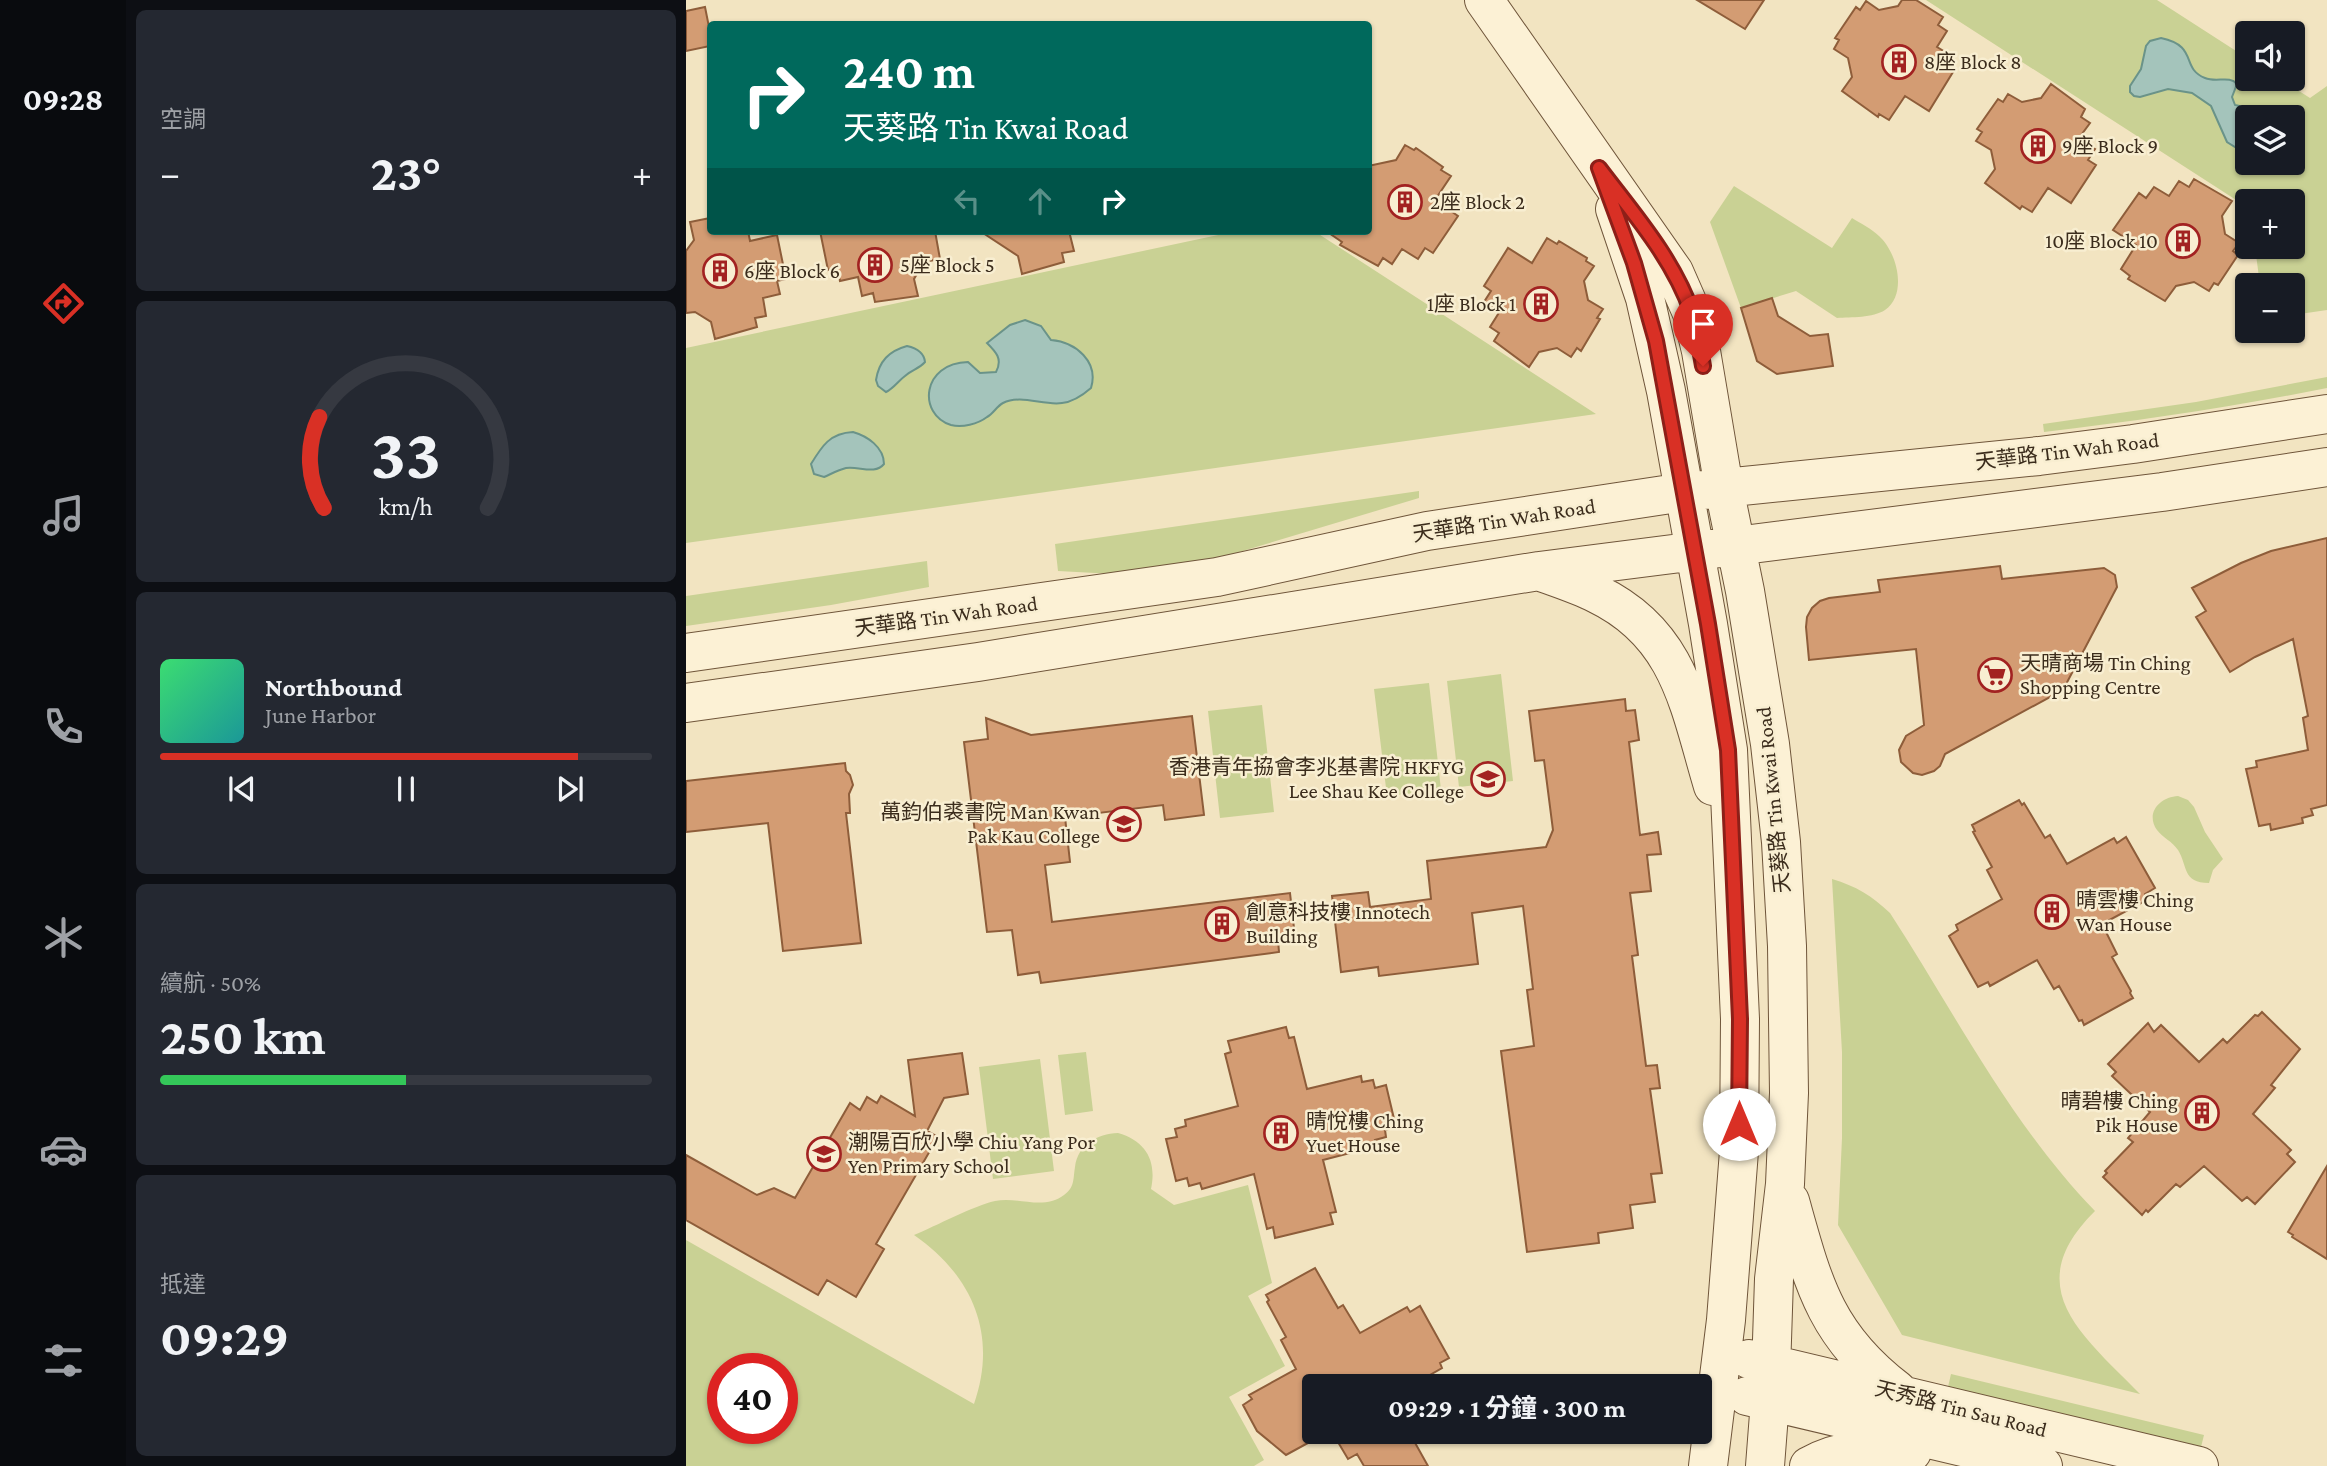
<!DOCTYPE html>
<html lang="zh-TW">
<head>
<meta charset="utf-8">
<style>
	body { margin:0; font-family:"Crimson Pro","Noto Sans TC",serif; background:#242831; color:#f1f3f6; height:100vh; display:flex; flex-direction:column; font-size:26px; white-space:nowrap }
	* { box-sizing:border-box; margin:0 }
	p { font-size:23px; color:#9ea1a6 }
	.icon { flex:none; width:38px; height:38px; fill:none; stroke:currentColor; stroke-width:2; stroke-linecap:round; stroke-linejoin:round }
	.map { position:relative; flex:1; overflow:hidden }
	.details { display:flex; flex-direction:column; gap:10px; padding:10px; background:#0d0f14; width:560px }
	.details>* { flex:none }
	.guide { position:absolute; left:21px; top:21px; width:665px; height:214px; border-radius:7px; box-shadow:0 2px 5px #0004; background:#00695c; color:#fff; overflow:hidden }
	.tools { position:absolute; left:1549px; top:21px; display:grid; gap:14px }
	.tools a { display:grid; place-items:center; width:70px; height:70px; border-radius:7px; background:#171b24; box-shadow:0 2px 5px #0004; font-size:35px }
	.speed { position:absolute; left:21px; top:1353px; display:flex; gap:14px; font-size:35px; font-weight:700; text-align:center }
	.speed>* { display:grid; place-content:center; width:91px; height:91px; border-radius:50%; background:#171b24; box-shadow:0 2px 5px #0004; line-height:1 }
	.speed .limit { border:10px solid #d22; background:#fff; color:#111 }
	.pin { position:absolute; display:grid; place-items:center; width:60px; height:60px; color:#fff; margin:-72px -30px; border-radius:50% 50% 50% 0; rotate:-45deg; box-shadow:0 0 7px #0007 }
	.pin .icon { rotate:45deg }
	.me { position:absolute; width:77px; margin:-38px; rotate:0deg; stroke-linejoin:round; filter:drop-shadow(0 0 5px #0008) }
	.turn { display:flex; align-items:center; gap:24px; height:147px; padding:0 21px; font-size:32px }
	.turn .icon { width:91px; height:91px; stroke-width:2.5 }
	.turn b { display:block; font-size:49px; line-height:60px }
	.lanes { display:flex; align-items:center; height:66px; padding:0 21px; background:#0003; justify-content:center; gap:35px; direction:ltr }
	.lanes .off { opacity:.35 }
	.big { font-size:52px; font-weight:700; line-height:1.1 }
	.details .card { flex:1; display:flex; flex-direction:column; justify-content:center; gap:10px; min-width:0; padding:0 24px; border-radius:10px; background:#242831 }
	.details .dial { align-items:center; gap:0 }
	.dial svg { height:182px; overflow:visible; fill:none; stroke:#363941; stroke-width:7; stroke-linecap:round; text-anchor:middle }
	.dial text { fill:#f1f3f6; stroke:none }
	.song { display:flex; align-items:center; gap:21px }
	.cover { width:84px; height:84px; border-radius:10px; background:linear-gradient(135deg,hsl(140 70% 55%),hsl(180 70% 35%)) }
	.played { height:7px; border-radius:4px; background:linear-gradient(90deg,#d93025 85%,#363941 85%) }
	.keys { display:flex; justify-content:space-around; direction:ltr }
	.heat { display:flex; justify-content:space-between; align-items:center; font-size:38px; direction:ltr }
	.charge { height:10px; border-radius:5px; background:linear-gradient(90deg,#34c759 50%,#363941 0) }
	.trip { position:absolute; left:616px; top:1374px; width:410px; height:70px; border-radius:7px; background:#171b24; box-shadow:0 2px 5px #0004; font-weight:700; line-height:70px; text-align:center }
	main { display:flex; flex:1; min-height:0 }
	.tab-bar { display:flex; flex-direction:column; width:126px; justify-content:space-around; align-items:center; background:#090b0e; color:#9ea1a6 }
	.tab-bar .icon { width:49px; height:49px }
	.tab-bar .current { color:#d93025 }
	.tab-bar b { font-size:32px; color:#f1f3f6 }
	.map>svg:first-child { display:block }
	.green { fill:#c9d194; fill-rule:evenodd }
	.water { fill:#a4c4bb; stroke:#6a9389; stroke-width:2 }
	.building { fill:#d39c73; stroke:#8e5d3a; stroke-width:2 }
	.lines { fill:none; stroke-linecap:round; stroke-linejoin:round }
	.secondary-casing { stroke:#6f553a; stroke-width:40 }
	.secondary { stroke:#fcf1d5; stroke-width:38 }
	.route-casing { stroke:#8d1f18; stroke-width:18 }
	.route { stroke:#d93025; stroke-width:12 }
	.labels { text-anchor:middle; dominant-baseline:central; stroke-width:5; stroke-linejoin:round; paint-order:stroke }
	.poi-label { font-size:21px; fill:#3b2c1c; stroke:#f8eed1; text-anchor:start }
	.street-label { font-size:21px; fill:#3b2c1c; stroke:#f8eed1 }
</style>
</head>
<body>
<main>
<nav class="tab-bar">
<b>09:28</b>
<svg class="icon current" aria-label="directions" viewBox="0 0 24 24"><path d="M12 3l9 9-9 9-9-9zM9 14v-3h6M13 9l2 2-2 2"/></svg>
<svg class="icon" aria-label="music" viewBox="0 0 24 24"><path d="M9 18V5l10-2v13"/><circle cx="6" cy="18" r="3"/><circle cx="16" cy="16" r="3"/></svg>
<svg class="icon" aria-label="phone" viewBox="0 0 24 24"><path d="M5 4h4l2 5-3 2q2 4 5 5l2-3 5 2v4C11 20 4 13 5 4z"/></svg>
<svg class="icon" aria-label="climate" viewBox="0 0 24 24"><path d="M12 3v18M4 7l16 10M4 17L20 7"/></svg>
<svg class="icon" aria-label="car" viewBox="0 0 24 24"><path d="M5 17H2v-5l4-1 3-4h7l3 4 3 1v5h-3M9 17h6M6 11h13"/><circle cx="7" cy="17" r="2"/><circle cx="17" cy="17" r="2"/></svg>
<svg class="icon" aria-label="filters" viewBox="0 0 24 24"><path d="M4 7h16M4 17h16"/><circle cx="9" cy="7" r="2"/><circle cx="15" cy="17" r="2"/></svg>
</nav>
<section class="details">
<div class="card"><p>空調</p>
<div class="heat"><a>−</a><b class="big">23°</b><a>+</a></div>
</div>
<div class="card dial"><svg viewBox="0 0 100 80">
<path d="M14 69A42 42 0 1 1 86 69"/>
<path d="M14 69A42 42 0 0 1 12 29" stroke="#d93025"/>
<text x="50" y="56" font-size="32" font-weight="700">33</text>
<text x="50" y="72" font-size="11">km/h</text>
</svg></div>
<div class="card">
<div class="song"><i class="cover"></i><div><b>Northbound</b><p>June Harbor</p></div></div>
<div class="played"></div>
<div class="keys"><svg class="icon" aria-label="previous" viewBox="0 0 24 24"><path d="M18 5L8 12l10 7zM5 5v14"/></svg><svg class="icon" aria-label="pause" viewBox="0 0 24 24"><path d="M8 5v14M16 5v14"/></svg><svg class="icon" aria-label="next" viewBox="0 0 24 24"><path d="M6 5l10 7-10 7zM19 5v14"/></svg></div>
</div>
<div class="card"><p>續航 · 50%</p><b class="big">250 km</b><div class="charge"></div></div>
<div class="card"><p>抵達</p><b class="big">09:29</b></div>
</section>
<div class="map">
<svg width="1641" height="1466" viewBox="0 0 1641 1466">
	<rect width="100%" height="100%" fill="#f2e4c1"/>
	<path class="green" d="M1240,0H1471L1561,58V79H1594L1624,98L1641,86V310L1607,315L1606,285H1574L1569,247H1606V201H1561V207ZM1561,117H1606V163H1561Z
		M1048,186L1146,248L1166,218C1174,223 1186,229 1193,236C1211,252 1222,294 1199,310C1187,318 1165,317 1151,318L1110,291L1055,308L1024,222Z
		M551,231H628L910,414L0,543V348Z
		M1641,377V388C1547,407 1453,421 1358,432L1357,424L1510,402Z
		M733,491V498L520,562L428,574L372,571L369,544Z
		M241,561L243,587L145,605L0,626V596Z
		M815,674L827,781L773,787L761,681Z
		M743,683L755,790L701,796L688,689Z
		M576,705L588,812L534,818L522,711Z
		M1492,796L1502,800L1508,807L1519,832L1537,859L1527,870L1523,883C1496,883 1502,866 1492,850C1486,841 1477,838 1471,830C1459,813 1474,797 1492,796Z
		M1146,879C1170,886 1186,896 1204,913C1270,1015 1324,1123 1409,1211C1331,1288 1398,1336 1454,1394L1216,1335L1152,1225L1156,1138V1052Z
		M400,1052L407,1111L379,1115L372,1055Z
		M354,1059L368,1171L307,1179L293,1067Z
		M432,1133C460,1141 471,1161 465,1189L488,1205L562,1185L586,1283L562,1296L599,1366L543,1397L578,1460L568,1466H0V1240L288,1404C312,1335 287,1276 228,1235C250,1226 287,1206 309,1201C332,1196 357,1211 378,1195C389,1187 387,1179 389,1167C392,1144 411,1134 432,1133ZM37,1368H96V1428H37Z
		M1265,1374L1518,1435L1515,1447L1262,1387Z"/>
	<path class="water" d="M1475,38C1513,46 1494,68 1519,78C1531,83 1543,75 1551,84L1546,97L1549,105L1562,108L1573,117H1561V147H1549L1541,142L1525,106L1506,93L1482,89L1454,97L1448,96L1444,92V86L1455,69L1460,46L1464,41Z
		M339,320L355,326L365,340C390,342 413,362 405,388C397,395 386,402 376,403C358,406 335,394 317,403C311,406 307,414 301,417C292,424 276,428 265,425C231,414 236,363 282,362L294,373L310,372C317,359 310,352 301,343L324,325Z
		M221,346C230,348 238,352 239,362C233,369 225,370 219,376C212,381 208,388 200,392L192,386L190,380C193,361 203,351 221,346Z
		M167,432C181,436 198,447 198,464C189,475 173,466 160,468C152,470 145,474 138,477L128,474L125,464C136,446 144,433 167,432Z"/>
	<path class="building" d="M1011,0H1078L1059,29Z
		M1216,0H1230L1257,17L1252,25L1261,31L1251,47L1266,56L1259,67L1267,72L1243,111L1219,96L1203,120L1193,114L1192,117L1156,91L1166,77L1162,58L1148,49L1153,40L1149,38L1170,7L1174,10L1180,1L1193,10L1212,6Z
		M19,7L24,32V46L0,51V11Z
		M1365,84L1399,109L1395,117L1404,123L1393,138L1409,149L1402,160L1410,165L1385,203L1362,188L1346,212L1336,206L1334,209L1299,183L1309,169L1305,150L1290,141L1296,132L1291,129L1312,99L1317,102L1322,94L1336,102L1355,98Z
		M719,145L728,150L730,148L757,167L755,170L765,176L749,200L772,216L747,253L739,248L732,259L716,249L706,264L697,258L692,266L654,245L656,242L640,231H682V166L710,160Z
		M1508,179L1546,201L1536,216L1539,234L1553,243L1547,251L1552,255L1532,285L1528,283L1523,291L1508,282L1490,286L1479,301L1442,279L1444,276L1435,269L1450,245L1427,230L1453,193L1460,198L1468,187L1483,196L1493,181L1503,187Z
		M24,218V231H62L64,241L91,235L100,279L91,281L94,294L77,298L80,316L69,318L71,327L29,339L25,322L9,312L0,313V251L8,240L4,222Z
		M134,231H249L254,259L238,262L228,279L232,296L189,302L187,293L176,296L172,277L154,281L151,268L142,270Z
		M294,231H383L388,251L376,253L378,262L336,274L332,256Z
		M861,238L871,244L873,241L901,258L900,261L908,266L898,281L902,300L917,309L911,318L914,319L895,351L891,348L885,357L871,348L853,352L843,367L808,341L813,333L804,327L814,311L798,302L805,291L798,286L822,248L846,263Z
		M1086,298L1092,316L1124,336L1142,334L1147,366L1091,374L1071,361L1055,308Z
		M1641,538V805L1625,809L1627,815L1616,818L1617,823L1585,830L1584,824L1573,826L1560,769L1571,767L1570,761L1622,750L1617,718L1622,716L1607,639L1569,657L1544,672L1510,617L1520,611L1506,588L1555,563L1585,551Z
		M1314,566L1316,579L1418,568L1429,575L1431,587L1377,690L1259,754L1254,766L1248,771L1236,775L1227,773L1215,762L1213,750L1220,736L1238,725L1230,649L1123,660L1120,627L1121,617L1126,608L1134,601L1143,598L1194,592L1192,580Z
		M939,699L940,711L949,710L953,740L943,742L954,835L972,832L975,854L961,855L965,891L944,893L952,955L946,956L960,1066L971,1065L974,1088L964,1089L976,1173L965,1174L969,1202L944,1205L947,1228L912,1233L913,1243L841,1252L815,1051L848,1046L841,990L847,989L837,906L786,913L792,964L693,976L692,967L655,972L646,896L682,892L684,907L745,899L741,861L860,847L867,830L858,760L849,761L843,711Z
		M506,716L518,815L479,820L477,805L379,817L384,862L359,865L366,922L604,893L609,937L592,940L593,952L355,983L353,972L332,975L326,930L301,932L278,742L302,739L300,718L345,735Z
		M159,763L160,771L164,775L167,785L163,794L164,813H160L175,943L97,951L82,823L0,832V781Z
		M1333,800L1336,805L1338,803L1359,838L1364,835L1381,864L1428,838L1431,843L1440,837L1469,888L1459,894V901L1416,924L1431,954L1426,957L1445,991L1444,993L1447,998L1398,1025L1396,1020L1393,1021L1373,986L1368,989L1351,960L1304,986L1302,982L1292,987L1263,936L1272,930L1270,925L1316,899L1301,870L1306,867L1287,832L1289,831L1286,825Z
		M1576,1012L1614,1049L1585,1085L1589,1088L1567,1114L1605,1150L1601,1154L1609,1162L1569,1204L1561,1197L1556,1201L1518,1166L1494,1187L1490,1184L1462,1212L1460,1210L1456,1215L1417,1177L1421,1173L1419,1171L1447,1142L1442,1138L1464,1112L1426,1076L1430,1072L1422,1064L1462,1023L1468,1032L1475,1025L1513,1062L1537,1039L1541,1043L1569,1015L1572,1016Z
		M600,1027L603,1038L608,1037L621,1089L675,1076L676,1082L687,1080L689,1088L700,1085L710,1127L699,1130L700,1137L689,1140L691,1146L637,1160L650,1212L644,1213L647,1224L589,1238L587,1227L581,1229L568,1174L516,1189L514,1183L503,1186L501,1178L490,1181L480,1139L491,1137L489,1129L500,1126L499,1120L552,1106L539,1054L545,1052L542,1041Z
		M276,1053L282,1094L258,1098L241,1131L252,1137L190,1244L198,1249L170,1297L141,1280L132,1295L0,1220V1155L71,1195L88,1188L109,1198L164,1103L174,1110L181,1097L191,1103L195,1096L229,1116L222,1060Z
		M1641,1166V1259L1606,1237L1607,1235L1602,1232Z
		M629,1268L652,1308L657,1305L674,1333L721,1307L724,1312L734,1306L763,1358L754,1363L756,1368L728,1384L724,1379L711,1386H628V1432H642L600,1455L571,1431L557,1405L566,1399L563,1395L610,1369L595,1340L600,1337L581,1302L583,1300L580,1295Z
		M646,1432H723L742,1466H678L671,1454L662,1459Z"/>
	<g class="lines">
		<g class="secondary-casing">
			<path id="secondary" d="M798,0L988,272L1006,313L1015,351L1038,488L1059,591L1084,744L1095,842L1101,946L1103,1093L1099,1184L1088,1279L1084,1401L1079,1466
				M929,209L959,298L980,391L1022,624L1042,750L1054,1019L1053,1151L1040,1320L1022,1466
				M855,572C874,579 893,585 911,594C994,634 1003,706 1027,786
				M0,653L531,577L741,531L998,492L1353,456L1447,444L1641,414
				M0,703L292,662L853,571L1476,492L1641,467
				M1104,1201C1127,1283 1139,1335 1211,1390
				M1063,1359L1513,1466
				M1061,1396L1357,1466
				M1123,1466C1155,1448 1190,1447 1226,1452"/>
		</g>
		<use href="#secondary" class="secondary"/>
	</g>
	<g class="lines">
		<g class="route-casing">
			<path id="route" d="M1017,366C1014,349 1011,330 1006,313C987,258 947,213 913,168L948,263L970,341L1022,624L1042,750L1054,1019L1053,1124"/>
		</g>
		<use href="#route" class="route"/>
	</g>
	<defs>
		<g id="building-ring" transform="scale(1.75)"><circle r="9.5" fill="#f8eed1" stroke="#a22221" stroke-width="1.5"/><path d="M-4-6H4V6H1V3H-1V6H-4ZM-2.5-4.3h1.7v1.8h-1.7ZM.8-4.3h1.7v1.8H.8ZM-2.5-1h1.7V.8h-1.7ZM.8-1h1.7V.8H.8Z" fill="#a22221"/></g>
		<g id="supermarket-ring" transform="scale(1.75)"><circle r="9.5" fill="#f8eed1" stroke="#a22221" stroke-width="1.5"/><path d="M-6-5.5h2.5l.6 2H6L4.5 2H-2.5L-4.4-4H-6ZM-1.5 3.2a1.3 1.3 0 1 0 .1 0ZM3 3.2a1.3 1.3 0 1 0 .1 0Z" fill="#a22221"/></g>
		<g id="school-ring" transform="scale(1.75)"><circle r="9.5" fill="#f8eed1" stroke="#a22221" stroke-width="1.5"/><path d="M0-5L7-2L0 1L-7-2ZM-4 1L0 2.5L4 1V4Q0 6-4 4Z" fill="#a22221"/></g>
	</defs>
	<g fill-rule="evenodd">
		<use href="#building-ring" x="1213" y="62"/>
		<use href="#building-ring" x="1352" y="146"/>
		<use href="#building-ring" x="719" y="202"/>
		<use href="#building-ring" x="1497" y="241"/>
		<use href="#building-ring" x="189" y="265"/>
		<use href="#building-ring" x="34" y="271"/>
		<use href="#building-ring" x="855" y="304"/>
		<use href="#supermarket-ring" x="1309" y="675"/>
		<use href="#school-ring" x="802" y="779"/>
		<use href="#school-ring" x="438" y="824"/>
		<use href="#building-ring" x="1366" y="912"/>
		<use href="#building-ring" x="536" y="924"/>
		<use href="#building-ring" x="1516" y="1113"/>
		<use href="#building-ring" x="595" y="1133"/>
		<use href="#school-ring" x="138" y="1154"/>
	</g>
	<g class="labels">
		<g class="poi-label">
			<text x="1238" y="62">8座 Block 8</text>
			<text x="1376" y="146">9座 Block 9</text>
			<text x="744" y="202">2座 Block 2</text>
			<text x="1472" y="241" text-anchor="end">10座 Block 10</text>
			<text x="214" y="265">5座 Block 5</text>
			<text x="58" y="271">6座 Block 6</text>
			<text x="830" y="304" text-anchor="end">1座 Block 1</text>
			<text x="1334" y="663">天晴商場 Tin Ching<tspan x="1334" dy="24">Shopping Centre</tspan></text>
			<text x="778" y="767" text-anchor="end">香港青年拹會李兆基書院 HKFYG<tspan x="778" dy="24">Lee Shau Kee College</tspan></text>
			<text x="414" y="812" text-anchor="end">萬鈞伯裘書院 Man Kwan<tspan x="414" dy="24">Pak Kau College</tspan></text>
			<text x="1390" y="900">晴雲樓 Ching<tspan x="1390" dy="24">Wan House</tspan></text>
			<text x="560" y="912">創意科技樓 Innotech<tspan x="560" dy="24">Building</tspan></text>
			<text x="1492" y="1101" text-anchor="end">晴碧樓 Ching<tspan x="1492" dy="24">Pik House</tspan></text>
			<text x="620" y="1121">晴悅樓 Ching<tspan x="620" dy="24">Yuet House</tspan></text>
			<text x="162" y="1142">潮陽百欣小學 Chiu Yang Por<tspan x="162" dy="24">Yen Primary School</tspan></text>
		</g>
		<g class="street-label">
			<text transform="translate(1381 451) rotate(-7)">天華路 Tin Wah Road</text>
			<text transform="translate(818 520) rotate(-9)">天華路 Tin Wah Road</text>
			<text transform="translate(260 616) rotate(-8)">天華路 Tin Wah Road</text>
			<text transform="translate(1087 800) rotate(-96)">天葵路 Tin Kwai Road</text>
			<text transform="translate(1275 1409) rotate(14)">天秀路 Tin Sau Road</text>
		</g>
	</g>
</svg>
<div class="tools">
<a><svg class="icon" aria-label="sound" viewBox="0 0 24 24"><path d="M4 9h4l5-4v14l-5-4H4zM17 9q2 3 0 6"/></svg></a>
<a><svg class="icon" aria-label="layers" viewBox="0 0 24 24"><path d="M12 4l9 5-9 5-9-5zM3 14l9 5 9-5"/></svg></a>
<a>+</a>
<a>−</a>
</div>
<div class="speed"><div class="limit">40</div></div>
<div class="pin" style="left:1017px;top:366px;background:#d93025"><svg class="icon" aria-label="arrive" viewBox="0 0 24 24"><path d="M6 21V4h12l-3 4 3 4H6"/></svg></div>
<svg class="me" style="left:1053px;top:1124px" viewBox="-20 -20 40 40"><circle r="19" fill="#fff"/><path d="M0-13L10 11 0 6-10 11z" fill="#d93025"/></svg>
<div class="trip">09:29 · 1 分鐘 · 300 m</div>
<div class="guide">
<div class="turn"><svg class="icon" aria-label="right" viewBox="0 0 24 24"><path d="M7 20v-9h11M14 6l5 5-5 5"/></svg><div><b>240 m</b>天葵路 Tin Kwai Road</div></div>
<div class="lanes"><svg class="icon off" aria-label="left" viewBox="0 0 24 24"><path d="M17 20v-9H6M10 6l-5 5 5 5"/></svg><svg class="icon off" aria-label="ahead" viewBox="0 0 24 24"><path d="M12 20V5M6 11l6-6 6 6"/></svg><svg class="icon" aria-label="right" viewBox="0 0 24 24"><path d="M7 20v-9h11M14 6l5 5-5 5"/></svg></div>
</div>
</div>
</main>
</body>
</html>
